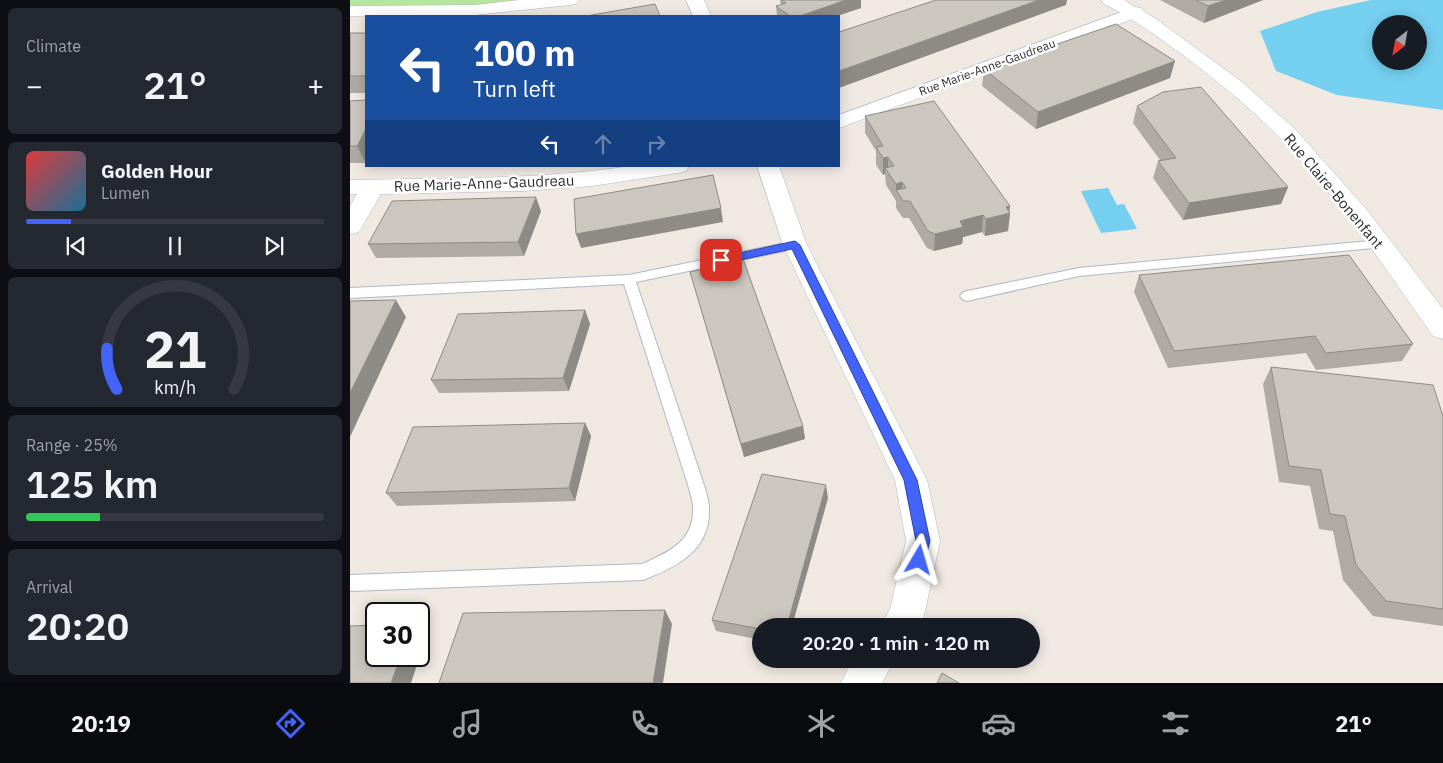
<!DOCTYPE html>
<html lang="en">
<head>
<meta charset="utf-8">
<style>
	body { margin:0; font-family:"IBM Plex Sans",sans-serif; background:#242831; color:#f1f3f6; height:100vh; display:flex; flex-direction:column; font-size:19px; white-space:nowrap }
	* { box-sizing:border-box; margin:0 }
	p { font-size:16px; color:#9ea1a6 }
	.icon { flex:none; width:28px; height:28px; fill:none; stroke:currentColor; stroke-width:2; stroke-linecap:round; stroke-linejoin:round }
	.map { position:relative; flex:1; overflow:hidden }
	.sheet { display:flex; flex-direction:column; gap:8px; padding:8px; background:#0d0f14; width:350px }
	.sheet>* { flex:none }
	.hud { position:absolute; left:15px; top:15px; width:475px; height:152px; border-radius:0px; box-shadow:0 2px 12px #0003; background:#1a4fa0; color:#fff; overflow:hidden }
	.needle { width:32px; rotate:211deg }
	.buttons { position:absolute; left:1022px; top:15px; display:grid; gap:10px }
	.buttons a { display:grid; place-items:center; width:55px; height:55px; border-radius:50%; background:#171b24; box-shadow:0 2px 12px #0003; font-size:25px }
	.speed { position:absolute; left:15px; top:602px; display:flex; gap:10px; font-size:25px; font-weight:700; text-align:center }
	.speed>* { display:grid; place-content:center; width:65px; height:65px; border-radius:50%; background:#171b24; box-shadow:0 2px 12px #0003; line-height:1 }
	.speed .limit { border:2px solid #111; border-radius:8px; background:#fff; color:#111 }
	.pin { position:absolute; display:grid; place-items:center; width:42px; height:42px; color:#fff; margin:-21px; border-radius:10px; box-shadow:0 2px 8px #0006 }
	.me { position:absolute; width:55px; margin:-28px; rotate:7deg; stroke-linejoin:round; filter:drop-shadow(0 0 4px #0008) }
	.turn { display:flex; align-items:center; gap:18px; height:105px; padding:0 25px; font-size:22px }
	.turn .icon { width:65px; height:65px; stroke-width:2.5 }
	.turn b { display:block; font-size:35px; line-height:42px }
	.lanes { display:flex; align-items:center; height:48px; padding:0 25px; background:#0003; justify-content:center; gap:25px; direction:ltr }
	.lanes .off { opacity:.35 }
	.big { font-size:38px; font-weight:600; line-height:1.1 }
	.sheet .tile { flex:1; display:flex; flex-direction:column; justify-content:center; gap:8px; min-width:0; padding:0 18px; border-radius:8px; background:#242831 }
	.sheet .dial { align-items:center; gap:0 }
	.dial svg { height:130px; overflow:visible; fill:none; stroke:#363941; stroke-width:7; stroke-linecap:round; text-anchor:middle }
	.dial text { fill:#f1f3f6; stroke:none }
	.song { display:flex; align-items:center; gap:15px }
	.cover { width:60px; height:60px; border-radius:8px; background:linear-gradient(135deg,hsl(0 70% 55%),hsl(200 70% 35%)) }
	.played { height:5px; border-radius:2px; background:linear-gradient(90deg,#4264fb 15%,#363941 15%) }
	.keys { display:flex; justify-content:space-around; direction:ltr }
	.heat { display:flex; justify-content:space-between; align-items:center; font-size:28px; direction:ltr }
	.charge { height:8px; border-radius:4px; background:linear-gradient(90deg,#34c759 25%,#363941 0) }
	.trip { position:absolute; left:402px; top:618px; width:288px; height:50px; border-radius:25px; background:#171b24; box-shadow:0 2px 12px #0003; font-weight:600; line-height:50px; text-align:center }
	.tab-bar { display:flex; height:80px; justify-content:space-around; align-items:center; background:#090b0e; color:#9ea1a6 }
	.tab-bar .icon { width:35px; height:35px }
	.tab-bar .selected { color:#4264fb }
	.tab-bar b { font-size:22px; color:#f1f3f6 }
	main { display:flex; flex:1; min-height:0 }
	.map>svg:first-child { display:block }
	.green { fill:#b6e59e }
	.water { fill:#75cff0; fill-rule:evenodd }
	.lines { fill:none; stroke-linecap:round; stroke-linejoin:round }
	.lane-casing { stroke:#b4b7c1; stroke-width:2 }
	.street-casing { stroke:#b4b7c1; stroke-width:1 }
	.secondary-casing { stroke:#b4b7c1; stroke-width:1 }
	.lane { fill:#fff; fill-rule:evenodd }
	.street { fill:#fff; fill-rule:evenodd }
	.secondary { fill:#fff; fill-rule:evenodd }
	.wall { fill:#afaba4 }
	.shaded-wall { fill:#8e8b86 }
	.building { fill:#cbc7bf; stroke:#8e8b86 }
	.route { fill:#4264fb; stroke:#2b41a3 }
	.labels { text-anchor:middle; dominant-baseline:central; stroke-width:5; stroke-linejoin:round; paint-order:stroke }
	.far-street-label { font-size:12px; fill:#2e2e2e; stroke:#fff }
	.street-label { font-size:15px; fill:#2e2e2e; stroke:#fff }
</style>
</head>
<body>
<main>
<section class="sheet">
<div class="tile"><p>Climate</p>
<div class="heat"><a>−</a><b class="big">21°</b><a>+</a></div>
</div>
<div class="tile">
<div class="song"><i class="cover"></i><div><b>Golden Hour</b><p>Lumen</p></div></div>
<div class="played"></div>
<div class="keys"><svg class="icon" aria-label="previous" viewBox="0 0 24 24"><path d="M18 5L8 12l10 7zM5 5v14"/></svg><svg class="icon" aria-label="pause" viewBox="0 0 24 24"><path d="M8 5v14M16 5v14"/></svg><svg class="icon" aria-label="next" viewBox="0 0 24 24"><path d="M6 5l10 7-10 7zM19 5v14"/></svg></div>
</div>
<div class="tile dial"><svg viewBox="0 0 100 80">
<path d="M14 69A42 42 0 1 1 86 69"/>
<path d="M14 69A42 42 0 0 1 8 44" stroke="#4264fb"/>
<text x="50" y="56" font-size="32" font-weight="700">21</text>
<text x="50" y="72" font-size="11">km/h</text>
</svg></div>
<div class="tile"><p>Range · 25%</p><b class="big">125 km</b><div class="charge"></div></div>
<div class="tile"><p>Arrival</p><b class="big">20:20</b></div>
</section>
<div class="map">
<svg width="1093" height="683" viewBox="0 0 1093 683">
	<rect width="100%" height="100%" fill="#efe9e1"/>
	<path class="green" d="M0,0H187L186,4L0,11Z"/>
	<path class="water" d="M1021,0H1093V110L987,95L926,71L910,31L967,12ZM1031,24H1069V61H1031Z
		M758,188L767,205L774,204L787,229L751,233L731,191Z"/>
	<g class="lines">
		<g class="lane-casing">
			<path id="lane" d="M1030,240L1036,244L1034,247L729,276L617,301L612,299L610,296L612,293L617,291L729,268Z
				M445,241L449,242L451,245L449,248L286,282L354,485C356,492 359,501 359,508C361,550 327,567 293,580L0,591V575L292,564C318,552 344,542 343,508C343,501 340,492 338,485L274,284L0,298V288L279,275Z"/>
		</g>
		<g class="street-casing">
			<path id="street" d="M336,0H354L361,16H343Z
				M785,7L791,8L794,12L791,16L489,128V115Z
				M280,166H339L336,171L328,173L242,186L173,191L31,194L9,232L0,234V206L7,194H0V180C94,178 188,180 280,166Z
				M407,166H429L457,245L577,480L590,541L574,616L569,626H531L540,609L556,541L545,480L433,245Z
				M505,659H545L532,683H491L497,670Z"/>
		</g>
		<g class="secondary-casing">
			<path id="secondary" d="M169,0H229L226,4L220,5L125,15L0,16V6L125,5Z
				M751,0H774L806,19L892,82L946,130L1017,210L1093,309V339L1083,336C1035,268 989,198 931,139C900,107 865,79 830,53C805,35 781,17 754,4Z"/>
		</g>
		<use href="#lane" class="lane"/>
		<use href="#street" class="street"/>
		<use href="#secondary" class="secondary"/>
	</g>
	<path class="wall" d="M430,0H511V8L487,16H427L426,6L431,5Z
		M810,0H913L854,23Z
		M0,33H16V93H0Z
		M634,69L820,78L686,129L632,86Z
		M0,101L16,163H0Z
		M787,106L938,187L931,204L833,220L803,178L808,161L810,160L783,123Z
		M515,116L660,206L659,211L660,213L658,231L635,236L632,232L613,237L612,244L584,251L577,248L559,218H553L546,208V201L536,185L535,174L533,175L526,165V151L515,133Z
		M51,166H102L52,167Z
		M191,211L174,256L26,258L18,244Z
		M340,272L453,426L455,439L394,457L344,285Z
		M789,275L1063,344L1052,361L966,370L956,353L818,368L784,292Z
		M235,310L240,324L219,391L89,393L81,380Z
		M921,367L1093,416V626L1023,616L993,580L983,531L969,529L960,486L929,482L913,384Z
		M235,423L241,436L225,501L47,506L36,493Z
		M478,498L442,626H411V640L366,631L362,620Z"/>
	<path class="shaded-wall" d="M496,0H511V8L487,16H450Z
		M689,0H717L716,5L489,88V71Z
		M876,0H913L854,23L858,6Z
		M825,61L820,78L686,129L688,112Z
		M16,129V163L7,146Z
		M538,157V172L535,168V174L533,175V158Z
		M552,182V200L546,190V201V184Z
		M938,187L931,204L833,220L839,203Z
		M186,197L191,211L174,256L168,242Z
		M660,206L659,214L660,213L658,231L635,236L636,219L656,207Z
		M371,208L373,222L231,248L226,234Z
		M633,215L632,232L613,237L612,244L584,251L585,234L610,221Z
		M46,300L56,317L0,437V393Z
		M235,310L240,324L219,391L213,378Z
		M235,423L241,436L225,501L219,488Z
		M453,426L455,439L394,457L391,444Z
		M476,485L478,498L442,626H437Z
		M315,610L322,624L313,683H303Z
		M69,631L76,638L61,683H41L51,656H69Z"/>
	<path class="building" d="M432,0H496L450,16H440L426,6L436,3Z
		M586,0H689L489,71V32Z
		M846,0H876L858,6Z
		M305,4L310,16H236Z
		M766,24L825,61L688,112L634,69Z
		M0,33H16V76H0Z
		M851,87L938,187L839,203L808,161L826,158L787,106L813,92Z
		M16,100V129L7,146H0V101Z
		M584,101L660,206L656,207L660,213L636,219L633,215L610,221L613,227L585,234L578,231L560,201H553L546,190L556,188L552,182L546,184L535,168L544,166L538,157L533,158L526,147L533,146L515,116Z
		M363,175L371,208L226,234L224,199Z
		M186,197L168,242L18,244L42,201Z
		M999,255L1063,344L976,353L965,336L824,351L789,275Z
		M393,259L453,426L391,444L340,272Z
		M46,300L0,393V301Z
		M235,310L213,378L81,380L108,314Z
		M921,367L1083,385L1093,416V609L1036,601L1006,565L995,516L980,514L971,470L939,466Z
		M235,423L219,488L36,493L63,427Z
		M412,474L476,485L437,626H411V629L362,620Z
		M315,610L303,683H89L113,613Z
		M26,625V656H51L41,683H0V626Z
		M592,673L609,683H587Z"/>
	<path class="route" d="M445,241L450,245L567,480L580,541L574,564L569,566L564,564L562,560L566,541L554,480L442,249L371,264L366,260L371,257Z"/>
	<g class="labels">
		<g class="far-street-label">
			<text transform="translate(637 67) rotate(-20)">Rue Marie-Anne-Gaudreau</text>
		</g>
		<g class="street-label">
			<text transform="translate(134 183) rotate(-2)">Rue Marie-Anne-Gaudreau</text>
			<text transform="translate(984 191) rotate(50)">Rue Claire-Bonenfant</text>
		</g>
	</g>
</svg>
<div class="buttons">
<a><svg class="needle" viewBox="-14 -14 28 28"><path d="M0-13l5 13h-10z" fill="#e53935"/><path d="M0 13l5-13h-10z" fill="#9ea1a6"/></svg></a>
</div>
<div class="speed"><div class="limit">30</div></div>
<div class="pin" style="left:371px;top:260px;background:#d93025"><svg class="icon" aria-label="arrive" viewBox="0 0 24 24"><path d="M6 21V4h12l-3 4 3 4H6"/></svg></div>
<svg class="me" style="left:569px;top:560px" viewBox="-20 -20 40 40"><path d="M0-17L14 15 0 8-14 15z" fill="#4264fb" stroke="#fff" stroke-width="4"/></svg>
<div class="trip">20:20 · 1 min · 120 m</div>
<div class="hud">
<div class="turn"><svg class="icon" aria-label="left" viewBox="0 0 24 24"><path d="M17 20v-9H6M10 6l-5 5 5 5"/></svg><div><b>100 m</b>Turn left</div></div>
<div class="lanes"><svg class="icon" aria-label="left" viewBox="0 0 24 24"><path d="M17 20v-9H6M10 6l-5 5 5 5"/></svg><svg class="icon off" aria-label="ahead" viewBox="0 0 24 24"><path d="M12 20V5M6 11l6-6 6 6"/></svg><svg class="icon off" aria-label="right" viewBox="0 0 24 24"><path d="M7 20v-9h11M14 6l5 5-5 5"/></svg></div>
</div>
</div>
</main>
<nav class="tab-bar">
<b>20:19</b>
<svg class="icon selected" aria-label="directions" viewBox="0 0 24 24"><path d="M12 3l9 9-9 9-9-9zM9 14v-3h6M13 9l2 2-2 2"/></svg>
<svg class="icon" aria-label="music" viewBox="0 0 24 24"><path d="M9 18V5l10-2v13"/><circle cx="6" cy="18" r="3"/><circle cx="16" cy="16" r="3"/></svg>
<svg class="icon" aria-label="phone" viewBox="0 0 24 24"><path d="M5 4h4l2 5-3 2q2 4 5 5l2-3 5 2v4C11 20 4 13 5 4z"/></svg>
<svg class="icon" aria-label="climate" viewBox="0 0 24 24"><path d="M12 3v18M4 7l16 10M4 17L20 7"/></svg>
<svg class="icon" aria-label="car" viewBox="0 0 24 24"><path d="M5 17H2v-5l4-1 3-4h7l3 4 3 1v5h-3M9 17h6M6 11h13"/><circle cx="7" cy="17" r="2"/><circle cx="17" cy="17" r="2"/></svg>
<svg class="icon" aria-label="filters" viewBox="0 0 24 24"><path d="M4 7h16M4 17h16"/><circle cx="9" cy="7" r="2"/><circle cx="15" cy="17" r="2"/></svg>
<b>21°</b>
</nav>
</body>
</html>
